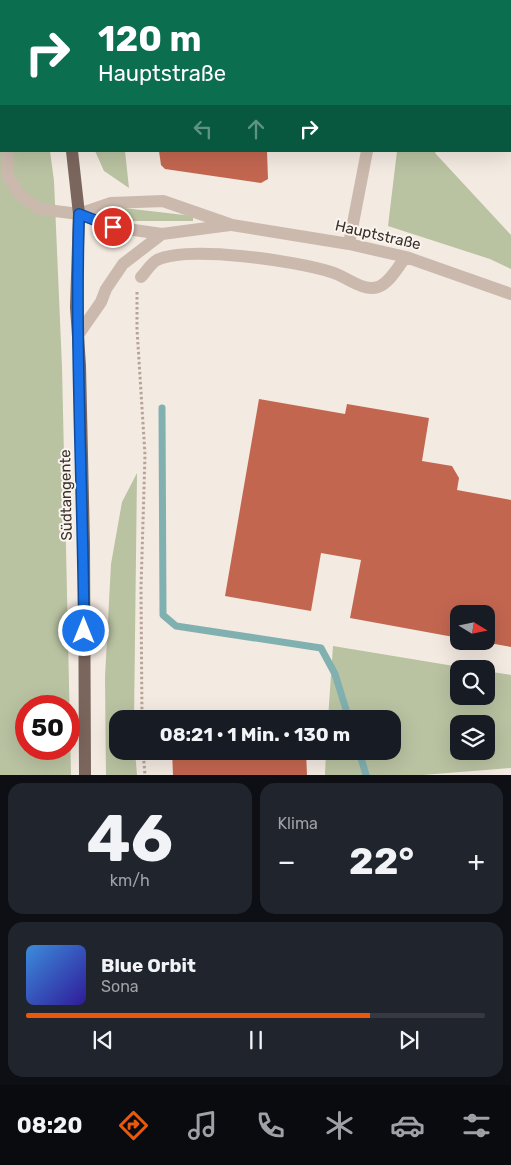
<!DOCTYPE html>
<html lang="de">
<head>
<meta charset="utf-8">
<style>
	body { margin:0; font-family:Rubik,sans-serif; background:#20242c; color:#f1f3f6; height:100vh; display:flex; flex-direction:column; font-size:19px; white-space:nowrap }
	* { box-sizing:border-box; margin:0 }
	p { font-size:16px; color:#9ea1a6 }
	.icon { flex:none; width:28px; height:28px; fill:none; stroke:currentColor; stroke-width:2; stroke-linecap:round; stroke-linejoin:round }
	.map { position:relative; height:775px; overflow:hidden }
	.side { display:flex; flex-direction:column; gap:8px; padding:8px; background:#0d0f14; flex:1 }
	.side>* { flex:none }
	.banner { position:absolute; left:0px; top:0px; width:511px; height:152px; box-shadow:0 5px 20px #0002; background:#0b6e4f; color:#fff; overflow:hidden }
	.needle { width:32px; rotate:100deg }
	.controls { position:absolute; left:450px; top:605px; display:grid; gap:10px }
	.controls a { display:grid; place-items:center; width:45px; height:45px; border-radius:10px; background:#171b24; box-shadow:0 5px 20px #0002; font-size:25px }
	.speed { position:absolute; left:15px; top:695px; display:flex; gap:10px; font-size:25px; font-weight:700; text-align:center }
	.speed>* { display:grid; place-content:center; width:65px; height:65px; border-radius:50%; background:#171b24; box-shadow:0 5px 20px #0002; line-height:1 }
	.speed .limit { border:8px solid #d22; background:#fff; color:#111 }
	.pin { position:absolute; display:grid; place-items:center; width:42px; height:42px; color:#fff; margin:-21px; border:2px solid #fff; border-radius:50%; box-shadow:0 1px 5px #0007 }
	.me { position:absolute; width:55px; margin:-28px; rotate:0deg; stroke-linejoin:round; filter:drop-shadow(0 0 4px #0008) }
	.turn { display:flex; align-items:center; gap:18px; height:105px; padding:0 15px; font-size:22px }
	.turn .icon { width:65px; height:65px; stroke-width:2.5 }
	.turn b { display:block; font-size:35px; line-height:42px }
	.lanes { display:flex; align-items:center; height:48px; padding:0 15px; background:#0003; justify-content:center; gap:25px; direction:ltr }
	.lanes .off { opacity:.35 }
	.big { font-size:38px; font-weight:700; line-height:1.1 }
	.side .tile { flex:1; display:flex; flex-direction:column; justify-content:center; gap:8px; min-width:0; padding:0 18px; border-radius:15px; background:#20242c }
	.side .dial { align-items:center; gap:0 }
	.dial b { font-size:65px; line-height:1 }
	.song { display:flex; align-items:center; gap:15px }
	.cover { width:60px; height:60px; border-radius:8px; background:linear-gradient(135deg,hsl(210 70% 55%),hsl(250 70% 35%)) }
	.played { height:5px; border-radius:2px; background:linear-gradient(90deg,#ea580c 75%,#363941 75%) }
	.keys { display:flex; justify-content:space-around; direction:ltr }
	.heat { display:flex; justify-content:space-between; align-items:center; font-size:28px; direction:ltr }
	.side .tiles { flex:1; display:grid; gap:8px; grid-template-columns:1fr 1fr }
	.tile:last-child { grid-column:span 2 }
	.trip { position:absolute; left:109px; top:710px; width:292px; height:50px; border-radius:15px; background:#171b24; box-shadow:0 5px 20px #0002; font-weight:700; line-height:50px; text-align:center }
	.menu { display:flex; height:80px; justify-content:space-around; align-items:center; background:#090b0e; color:#9ea1a6 }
	.menu .icon { width:35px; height:35px }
	.menu .on { color:#ea580c }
	.menu b { font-size:22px; color:#f1f3f6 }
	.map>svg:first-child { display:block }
	.green { fill:#b9c2a1; fill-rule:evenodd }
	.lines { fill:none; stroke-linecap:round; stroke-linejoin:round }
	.stream { stroke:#81b0b0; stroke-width:7 }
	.building { fill:#c36650 }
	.path { stroke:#b7a497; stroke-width:3; stroke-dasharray:2.5 2.5; stroke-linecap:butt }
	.minor { stroke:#cbb9ad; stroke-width:12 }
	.major { stroke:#7b665d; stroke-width:12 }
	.route-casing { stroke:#114b97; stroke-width:12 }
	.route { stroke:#1a73e8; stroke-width:9 }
	.labels { text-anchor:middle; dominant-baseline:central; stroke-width:4; stroke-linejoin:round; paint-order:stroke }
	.street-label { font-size:15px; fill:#3a2f2b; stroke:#faf4ee }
</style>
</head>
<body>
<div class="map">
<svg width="511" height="775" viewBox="0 0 511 775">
	<rect width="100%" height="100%" fill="#f3eae1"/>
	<path class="green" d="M0,0L34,1H1V151H50L54,181L62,367L71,775H0ZM26,706H69V749H26Z
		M340,0H511V149L510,1Z
		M95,151H125L129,188L104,171Z
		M397,151H437L435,153L511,235V269L490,259L388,226Z
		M115,207L193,216V221H111L106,217V213Z
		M137,473L134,719H118V751H135L137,775H106L105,677L111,564L122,502Z
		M333,646L472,669H459V696H486V671L511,675V768L423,775H325L326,751H392V719H328ZM459,724H486V751H459Z"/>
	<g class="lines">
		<path class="stream" d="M162,408L163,615L176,626L321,648L335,674L349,719
			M359,751L366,775"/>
	</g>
	<path class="building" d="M159,151H267L268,179L261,183L165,169L161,165Z
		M259,399L345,414L347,404L429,418L422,461L452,466L459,478L457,490L511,500V647L478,641H486V614H459V638L350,618L361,560L321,553L311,611L225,596Z
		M305,713V719L171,718Z
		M172,751H306L307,775H173Z"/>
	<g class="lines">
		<path class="path" d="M510,119H511
			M137,292V329L145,455L141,588L142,719
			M143,751L145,775"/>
		<path class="minor" d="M4,0V1
			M317,0L318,1
			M510,55H511
			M0,118H1
			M7,151L8,176L20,195L39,209L79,214L113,227L162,234L230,225
			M79,214L111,203L163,201L232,225L349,244L406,257L511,294
			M349,244L367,151
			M141,277C146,272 151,263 157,260C189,245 297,261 331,272C346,276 362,292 378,287C390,283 398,266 406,257
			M78,335L101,302L106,289L123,264L162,234"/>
		<path class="major" d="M55,0V1
			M72,151L79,214L76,307L80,366L84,545L85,775"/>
	</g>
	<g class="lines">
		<g class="route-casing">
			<path id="route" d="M84,631C83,492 75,353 79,214L113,227"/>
		</g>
		<use href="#route" class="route"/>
	</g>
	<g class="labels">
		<g class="street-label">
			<text transform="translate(378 235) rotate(13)">Hauptstraße</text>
			<text transform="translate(66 495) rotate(-91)">Südtangente</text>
		</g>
	</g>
</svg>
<div class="controls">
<a><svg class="needle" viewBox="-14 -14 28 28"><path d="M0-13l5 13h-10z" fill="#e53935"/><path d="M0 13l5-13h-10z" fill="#9ea1a6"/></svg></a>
<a><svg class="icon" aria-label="search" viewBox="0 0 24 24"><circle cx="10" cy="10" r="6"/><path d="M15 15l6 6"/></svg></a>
<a><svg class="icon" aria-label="layers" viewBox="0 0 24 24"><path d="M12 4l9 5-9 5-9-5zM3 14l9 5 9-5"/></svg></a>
</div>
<div class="speed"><div class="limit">50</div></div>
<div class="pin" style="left:113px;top:227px;background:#d93025"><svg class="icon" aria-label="arrive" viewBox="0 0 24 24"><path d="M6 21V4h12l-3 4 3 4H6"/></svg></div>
<svg class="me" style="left:84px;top:631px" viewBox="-20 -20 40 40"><circle r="17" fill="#1a73e8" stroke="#fff" stroke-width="3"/><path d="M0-11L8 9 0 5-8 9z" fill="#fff"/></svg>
<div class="trip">08:21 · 1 Min. · 130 m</div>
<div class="banner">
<div class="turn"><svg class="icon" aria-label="right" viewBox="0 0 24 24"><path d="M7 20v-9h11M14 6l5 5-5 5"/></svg><div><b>120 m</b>Hauptstraße</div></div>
<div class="lanes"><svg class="icon off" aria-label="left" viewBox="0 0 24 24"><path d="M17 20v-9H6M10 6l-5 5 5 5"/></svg><svg class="icon off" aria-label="ahead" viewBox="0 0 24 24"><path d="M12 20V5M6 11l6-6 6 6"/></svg><svg class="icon" aria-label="right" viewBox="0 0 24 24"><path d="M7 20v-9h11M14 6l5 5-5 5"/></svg></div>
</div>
</div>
<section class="side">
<div class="tiles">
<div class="tile dial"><b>46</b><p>km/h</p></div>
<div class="tile"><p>Klima</p>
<div class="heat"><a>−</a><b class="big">22°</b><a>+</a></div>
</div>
<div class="tile">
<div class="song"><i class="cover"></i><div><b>Blue Orbit</b><p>Sona</p></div></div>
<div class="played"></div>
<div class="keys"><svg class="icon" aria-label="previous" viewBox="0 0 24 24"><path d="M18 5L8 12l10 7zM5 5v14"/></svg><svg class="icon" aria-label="pause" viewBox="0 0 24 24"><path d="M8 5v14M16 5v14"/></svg><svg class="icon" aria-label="next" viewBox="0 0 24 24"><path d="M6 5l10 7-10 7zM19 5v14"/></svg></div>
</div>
</div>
</section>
<nav class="menu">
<b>08:20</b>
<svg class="icon on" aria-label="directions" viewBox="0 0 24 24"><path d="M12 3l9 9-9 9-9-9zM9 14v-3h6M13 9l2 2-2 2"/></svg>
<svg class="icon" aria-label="music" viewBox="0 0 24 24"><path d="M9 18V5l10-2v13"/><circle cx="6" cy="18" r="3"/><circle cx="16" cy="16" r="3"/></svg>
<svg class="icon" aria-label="phone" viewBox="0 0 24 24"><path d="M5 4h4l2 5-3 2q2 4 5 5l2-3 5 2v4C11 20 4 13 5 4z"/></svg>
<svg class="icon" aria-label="climate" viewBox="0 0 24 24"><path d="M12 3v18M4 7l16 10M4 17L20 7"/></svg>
<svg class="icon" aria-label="car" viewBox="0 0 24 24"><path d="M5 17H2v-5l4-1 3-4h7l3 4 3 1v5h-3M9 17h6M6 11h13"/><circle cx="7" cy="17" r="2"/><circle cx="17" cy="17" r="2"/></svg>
<svg class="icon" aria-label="filters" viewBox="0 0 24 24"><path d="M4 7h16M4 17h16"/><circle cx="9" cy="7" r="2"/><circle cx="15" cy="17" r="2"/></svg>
</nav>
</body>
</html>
